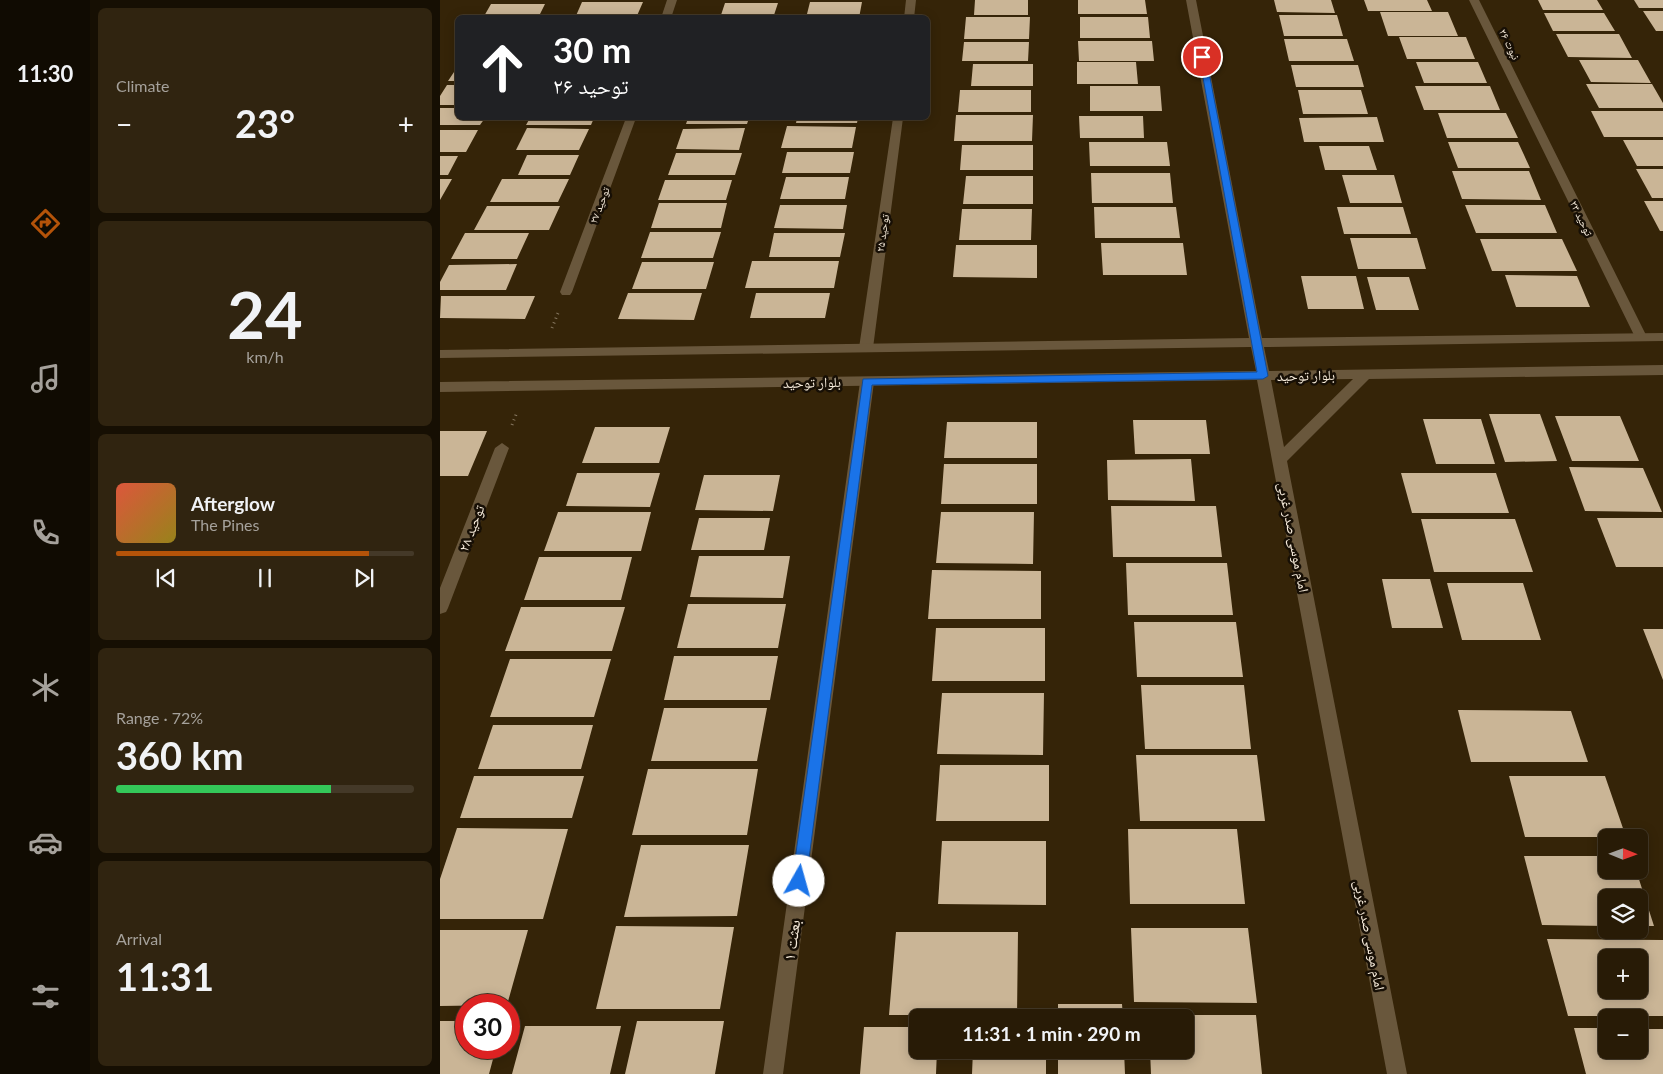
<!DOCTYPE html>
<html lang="en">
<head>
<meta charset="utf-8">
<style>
	body { margin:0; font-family:Lato,"Noto Naskh Arabic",sans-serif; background:#302410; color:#f1f3f6; height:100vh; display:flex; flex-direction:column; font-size:19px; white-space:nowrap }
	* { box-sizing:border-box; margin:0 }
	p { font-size:16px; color:#a5a19b }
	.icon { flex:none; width:28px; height:28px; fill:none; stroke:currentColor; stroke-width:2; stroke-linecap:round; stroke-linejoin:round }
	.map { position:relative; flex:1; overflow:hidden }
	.details { display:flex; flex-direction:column; gap:8px; padding:8px; background:#160f03; width:350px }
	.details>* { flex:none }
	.hud { position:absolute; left:15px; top:15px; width:475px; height:105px; border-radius:8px; box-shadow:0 2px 12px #0003,0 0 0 1px #443928; background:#202124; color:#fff; overflow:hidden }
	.needle { width:32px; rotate:91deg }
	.controls { position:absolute; left:1158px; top:829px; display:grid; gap:10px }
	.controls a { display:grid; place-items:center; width:50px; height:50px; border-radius:8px; background:#281b06; box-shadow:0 2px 12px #0003,0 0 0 1px #443928; font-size:25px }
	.speed { position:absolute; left:15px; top:994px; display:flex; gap:10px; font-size:25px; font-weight:700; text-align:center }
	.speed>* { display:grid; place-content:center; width:65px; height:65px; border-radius:50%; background:#281b06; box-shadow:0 2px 12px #0003,0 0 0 1px #443928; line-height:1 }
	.speed .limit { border:8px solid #d22; background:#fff; color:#111 }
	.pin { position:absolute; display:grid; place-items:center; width:42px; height:42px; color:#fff; margin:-21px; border:2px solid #fff; border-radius:50%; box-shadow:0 1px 5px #0007 }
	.me { position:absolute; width:55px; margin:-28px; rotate:7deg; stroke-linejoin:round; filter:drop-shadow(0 0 4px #0008) }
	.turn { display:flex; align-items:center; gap:18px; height:105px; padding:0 15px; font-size:22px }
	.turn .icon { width:65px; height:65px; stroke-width:2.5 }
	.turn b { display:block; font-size:35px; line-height:42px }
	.big { font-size:38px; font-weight:700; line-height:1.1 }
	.details .widget { flex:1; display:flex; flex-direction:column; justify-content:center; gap:8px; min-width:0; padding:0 18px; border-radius:8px; background:#302410 }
	.details .dial { align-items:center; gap:0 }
	.dial b { font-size:65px; line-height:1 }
	.song { display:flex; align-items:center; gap:15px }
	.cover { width:60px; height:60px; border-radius:8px; background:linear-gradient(135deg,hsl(10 70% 55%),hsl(50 70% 35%)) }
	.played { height:5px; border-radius:2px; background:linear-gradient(90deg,#b45309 85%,#443928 85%) }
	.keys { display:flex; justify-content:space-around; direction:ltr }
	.heat { display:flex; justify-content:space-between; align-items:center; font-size:28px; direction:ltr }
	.charge { height:8px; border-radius:4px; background:linear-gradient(90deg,#34c759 72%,#443928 0) }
	.trip { position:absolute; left:469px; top:1009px; width:285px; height:50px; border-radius:8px; background:#281b06; box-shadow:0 2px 12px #0003,0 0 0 1px #443928; font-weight:700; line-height:50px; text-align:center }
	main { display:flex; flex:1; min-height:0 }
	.menu { display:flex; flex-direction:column; width:90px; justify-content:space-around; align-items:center; background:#100b02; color:#a5a19b }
	.menu .icon { width:35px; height:35px }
	.menu .on { color:#b45309 }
	.menu b { font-size:22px; color:#f1f3f6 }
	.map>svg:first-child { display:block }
	.building { fill:#cab596; fill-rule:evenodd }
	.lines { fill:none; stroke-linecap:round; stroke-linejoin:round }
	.path { stroke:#84755e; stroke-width:3; stroke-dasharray:1 4; stroke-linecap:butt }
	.minor { fill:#69573c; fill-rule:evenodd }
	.tertiary { fill:#69573c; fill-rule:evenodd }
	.route { fill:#1a73e8; stroke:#114b97 }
	.labels { text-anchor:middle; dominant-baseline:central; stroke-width:5; stroke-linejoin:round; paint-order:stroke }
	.far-street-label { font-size:11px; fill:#f6ebdb; stroke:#170f05 }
	.street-label { font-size:14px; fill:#f6ebdb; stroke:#170f05 }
	.near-street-label { font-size:16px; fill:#f6ebdb; stroke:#170f05 }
</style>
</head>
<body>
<main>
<nav class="menu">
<b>11:30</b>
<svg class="icon on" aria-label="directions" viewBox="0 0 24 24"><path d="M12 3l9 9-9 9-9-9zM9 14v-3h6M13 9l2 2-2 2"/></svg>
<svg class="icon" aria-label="music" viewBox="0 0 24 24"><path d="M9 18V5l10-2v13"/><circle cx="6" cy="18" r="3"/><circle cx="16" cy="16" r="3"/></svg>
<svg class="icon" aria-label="phone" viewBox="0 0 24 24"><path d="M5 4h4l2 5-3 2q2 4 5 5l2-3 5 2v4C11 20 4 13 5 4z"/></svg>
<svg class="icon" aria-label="climate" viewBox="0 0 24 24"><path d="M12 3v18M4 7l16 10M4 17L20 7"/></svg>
<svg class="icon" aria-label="car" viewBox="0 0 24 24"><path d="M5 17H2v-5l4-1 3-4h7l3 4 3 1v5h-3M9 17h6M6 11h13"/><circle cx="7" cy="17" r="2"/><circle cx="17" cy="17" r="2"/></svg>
<svg class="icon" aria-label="filters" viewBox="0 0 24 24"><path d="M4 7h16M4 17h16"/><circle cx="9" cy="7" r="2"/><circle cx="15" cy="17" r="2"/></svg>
</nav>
<section class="details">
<div class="widget"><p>Climate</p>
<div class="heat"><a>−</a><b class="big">23°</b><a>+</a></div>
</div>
<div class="widget dial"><b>24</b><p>km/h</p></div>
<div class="widget">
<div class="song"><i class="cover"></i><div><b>Afterglow</b><p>The Pines</p></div></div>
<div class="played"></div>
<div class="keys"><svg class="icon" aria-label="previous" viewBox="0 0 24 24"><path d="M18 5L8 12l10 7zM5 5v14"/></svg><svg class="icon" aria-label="pause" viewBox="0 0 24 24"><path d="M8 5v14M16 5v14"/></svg><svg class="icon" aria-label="next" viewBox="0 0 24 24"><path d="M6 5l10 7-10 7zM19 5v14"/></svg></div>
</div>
<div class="widget"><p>Range · 72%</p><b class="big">360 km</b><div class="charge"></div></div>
<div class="widget"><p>Arrival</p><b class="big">11:31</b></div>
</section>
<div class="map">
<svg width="1223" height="1074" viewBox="0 0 1223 1074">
	<rect width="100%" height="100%" fill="#352408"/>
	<path class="building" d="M535,0H588V15H534Z
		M638,0H705L707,14H638Z
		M834,0H891L895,13L837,12Z
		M924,0H987L992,11H928Z
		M1098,0H1157L1163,10H1103Z
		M1194,0H1223V8H1199Z
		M142,2H203L196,18H135Z
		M370,2H422L419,18H366Z
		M285,3H338L333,18H280Z
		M51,4H105L98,18H43Z
		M1203,11H1223V31H1216Z
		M940,12H1008L1018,36H948Z
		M1104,13H1164L1175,31H1113Z
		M839,15H897L903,36H844Z
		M526,17H590L589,39H524Z
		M640,17H708L710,38H640Z
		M1116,34H1179L1192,58L1128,57Z
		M959,37H1026L1035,59H967Z
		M844,39H907L914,61H849Z
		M638,41H712L714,61H639Z
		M524,42H589L588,61H522Z
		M1139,60H1198L1211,83L1151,82Z
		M637,62H696L698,84H637Z
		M976,62H1038L1047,83H984Z
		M533,64H593V86H531Z
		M851,65H918L924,87H856Z
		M18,66V81H8Z
		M1146,84H1212L1223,103V108H1159Z
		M7,85H18V105H0V96Z
		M650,86H720L722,111H650Z
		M975,86H1050L1060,110H984Z
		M520,90H591V112H518Z
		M858,90H921L928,114H863Z
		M0,108H18V118H45L40,125H0Z
		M1151,111H1223V137H1164Z
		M998,113H1066L1078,138H1007Z
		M516,115H593L592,141H514Z
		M639,116H703L704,138H640Z
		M937,117L944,142H864L859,118Z
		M90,118H154L151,125H86Z
		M248,118H309L307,124H246Z
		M357,118H418L417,123H356Z
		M347,126L416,127L412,148H341Z
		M87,128L149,129L139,150H76Z
		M305,128L299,150L236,149L243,129Z
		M0,130H38L26,152H0Z
		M1183,140H1223V166H1197Z
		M649,142H727L730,166H650Z
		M1008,142H1078L1090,168H1018Z
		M522,145H593V170H520Z
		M879,146H929L937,170H885Z
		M347,152H414L410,173H342Z
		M236,153H302L295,175H228Z
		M87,155H139L130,175H78Z
		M0,156H18L8,175H0Z
		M1196,169H1223V198H1212Z
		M1012,171H1089L1101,200L1022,199Z
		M651,173H730L733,203H652Z
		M902,175H954L962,203H910Z
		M526,176H593V204H523Z
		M346,177H409L405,199H340Z
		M0,179H12L0,200Z
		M62,179H129L118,202H50Z
		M225,180H292L286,200H218Z
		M1204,201H1223V231H1220Z
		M219,203H287L281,228H211Z
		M340,205H407L403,229L334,228Z
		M1025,205H1105L1117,233H1036Z
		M47,206H120L109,230H34Z
		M654,207H736L740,238H655Z
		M897,207H963L971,234H904Z
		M522,209H592L591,240H519Z
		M210,232H281L273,258H201Z
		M25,233H89L77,259H11Z
		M334,233H405L400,257H329Z
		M910,238H977L986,269H918Z
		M1040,239H1122L1137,271H1052Z
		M661,243H743L747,275H663Z
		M516,245H597V278L513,277Z
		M312,261H399L394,288H305Z
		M202,262H274L266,289H192Z
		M77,264L66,290H0V282L9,265Z
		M1065,275L1137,276L1150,307H1076Z
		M861,276H916L924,309H868Z
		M927,277H969L979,310H936Z
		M188,293H262L254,320L178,319Z
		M316,293H390L385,318H310Z
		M1,296H95L85,319L0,318Z
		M1049,414H1100L1117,461L1065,462Z
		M1115,416H1180L1199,461H1132Z
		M983,419H1041L1055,464H996Z
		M693,420H766L770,454H695Z
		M507,422H597V458H504Z
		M155,427H230L219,463H142Z
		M0,431H47L28,476H0Z
		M751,459L755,501L668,500L667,460Z
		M504,464H597V504H501Z
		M1129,467L1203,468L1222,512L1145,511Z
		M137,473H220L210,507L126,506Z
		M961,473H1056L1069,513H972Z
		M264,475H340L333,511L255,510Z
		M671,506H776L782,557H673Z
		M118,512H211L201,551H104Z
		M501,512H594L593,564L496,563Z
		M259,518H330L324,550H251Z
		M1157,518H1223V567H1176Z
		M981,519H1075L1093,572H994Z
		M259,556H350L343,598L250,597Z
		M99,557H192L181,600H84Z
		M686,563H787L793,615H688Z
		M492,570L601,571V619H488Z
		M942,579H990L1003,628H952Z
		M1007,583H1083L1101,640H1022Z
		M248,604H346L338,648H237Z
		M81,607H185L172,651H65Z
		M694,622H796L803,677H697Z
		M496,628H605V681H492Z
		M1203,629H1223V680Z
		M234,656H338L330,700H224Z
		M70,659H171L154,717H50Z
		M701,685H804L811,749H705Z
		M502,693H604L603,755L497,754Z
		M224,708H327L317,761H211Z
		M1018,710L1131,711L1148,762H1031Z
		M53,725H153L141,769H38Z
		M696,755H817L825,821H700Z
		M500,765H609V821H496Z
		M208,769H318L307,835H192Z
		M34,776H144L132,818H20Z
		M1069,776H1165L1186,837H1085Z
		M17,828L128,829L103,919H0V879Z
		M688,829H797L805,904H690Z
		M502,841H606V905L498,904Z
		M201,845H309L297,916L184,917Z
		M1084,856H1166V870H1196L1214,926H1199V898H1166V926L1102,925Z
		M176,926L294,927L280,1009H156Z
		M691,928H808L817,1003L694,1002Z
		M0,930H88L67,1005L0,1006Z
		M456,932H578L577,1015H449Z
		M1107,939L1223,940V1016H1128ZM1166,958H1199V990H1166Z
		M618,1004H682L683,1018H618Z
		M709,1015H816L822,1074H711L710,1050H745V1018H709Z
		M0,1021H26V1048H56L49,1074H0Z
		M197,1021H284L275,1074H185Z
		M85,1026H181L170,1074H72Z
		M424,1027H478V1050H497L496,1074H420Z
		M1134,1028H1166V1050H1199V1029H1223V1074H1146Z
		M533,1050H606V1074H532Z
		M618,1050H684L685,1074H618Z"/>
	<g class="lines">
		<path class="path" d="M112,328L118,313
			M72,425L77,412"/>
		<path class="minor" d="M227,0H237L231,18H221Z
			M466,0H476L474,18H464Z
			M1029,0H1039L1207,337L1206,340H1196L1195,337Z
			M186,118H196L132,292L130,295H122L120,292Z
			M453,118H463L433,348L426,352L419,348Z
			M427,377L434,382L343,1074H323L420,382Z
			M62,443L69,448L8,608L6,612L0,614V588L55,448Z"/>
		<path class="tertiary" d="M746,0H756L822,338L1223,333V341L824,347L829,371L1223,365V375L929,379L847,461L967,1074H947L817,380L0,392V382L816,371L811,347L0,358V350L809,338ZM913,379L844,447L831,380Z"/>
	</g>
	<path class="route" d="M759,56L766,57L828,376L823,379L432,385L366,881L364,886L359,888L354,886L352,881L423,379L817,372Z"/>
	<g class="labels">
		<g class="far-street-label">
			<text transform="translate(1070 44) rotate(64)">نبوت ۲۶</text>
			<text transform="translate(159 205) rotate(-69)">توحید ۲۷</text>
			<text transform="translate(1142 218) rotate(64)">توحید ۲۳</text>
			<text transform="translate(442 233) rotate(-82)">توحید ۲۵</text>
		</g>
		<g class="street-label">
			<text transform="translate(866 375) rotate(-1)">بلوار توحید</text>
			<text transform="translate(372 382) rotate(-1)">بلوار توحید</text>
			<text transform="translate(31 528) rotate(-69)">توحید ۲۸</text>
			<text transform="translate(854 537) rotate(79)">امام موسی صدر غربی</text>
			<text transform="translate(930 935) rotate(79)">امام موسی صدر غربی</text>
		</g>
		<g class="near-street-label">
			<text transform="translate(351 940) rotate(-82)">بعثت ۱</text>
		</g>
	</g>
</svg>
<div class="controls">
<a><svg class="needle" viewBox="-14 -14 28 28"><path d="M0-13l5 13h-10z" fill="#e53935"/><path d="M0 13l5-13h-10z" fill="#a5a19b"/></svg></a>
<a><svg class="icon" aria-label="layers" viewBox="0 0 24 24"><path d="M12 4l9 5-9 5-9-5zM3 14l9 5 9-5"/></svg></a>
<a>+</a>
<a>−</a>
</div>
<div class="speed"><div class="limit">30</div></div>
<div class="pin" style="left:762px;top:57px;background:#d93025"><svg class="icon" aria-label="arrive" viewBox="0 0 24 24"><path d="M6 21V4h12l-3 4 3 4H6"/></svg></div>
<svg class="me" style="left:359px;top:881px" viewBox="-20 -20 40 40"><circle r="19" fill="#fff"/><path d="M0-13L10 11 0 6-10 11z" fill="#1a73e8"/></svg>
<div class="trip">11:31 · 1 min · 290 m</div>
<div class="hud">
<div class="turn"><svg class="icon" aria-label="ahead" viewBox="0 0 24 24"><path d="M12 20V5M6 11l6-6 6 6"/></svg><div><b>30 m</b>توحید ۲۶</div></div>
</div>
</div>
</main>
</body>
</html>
